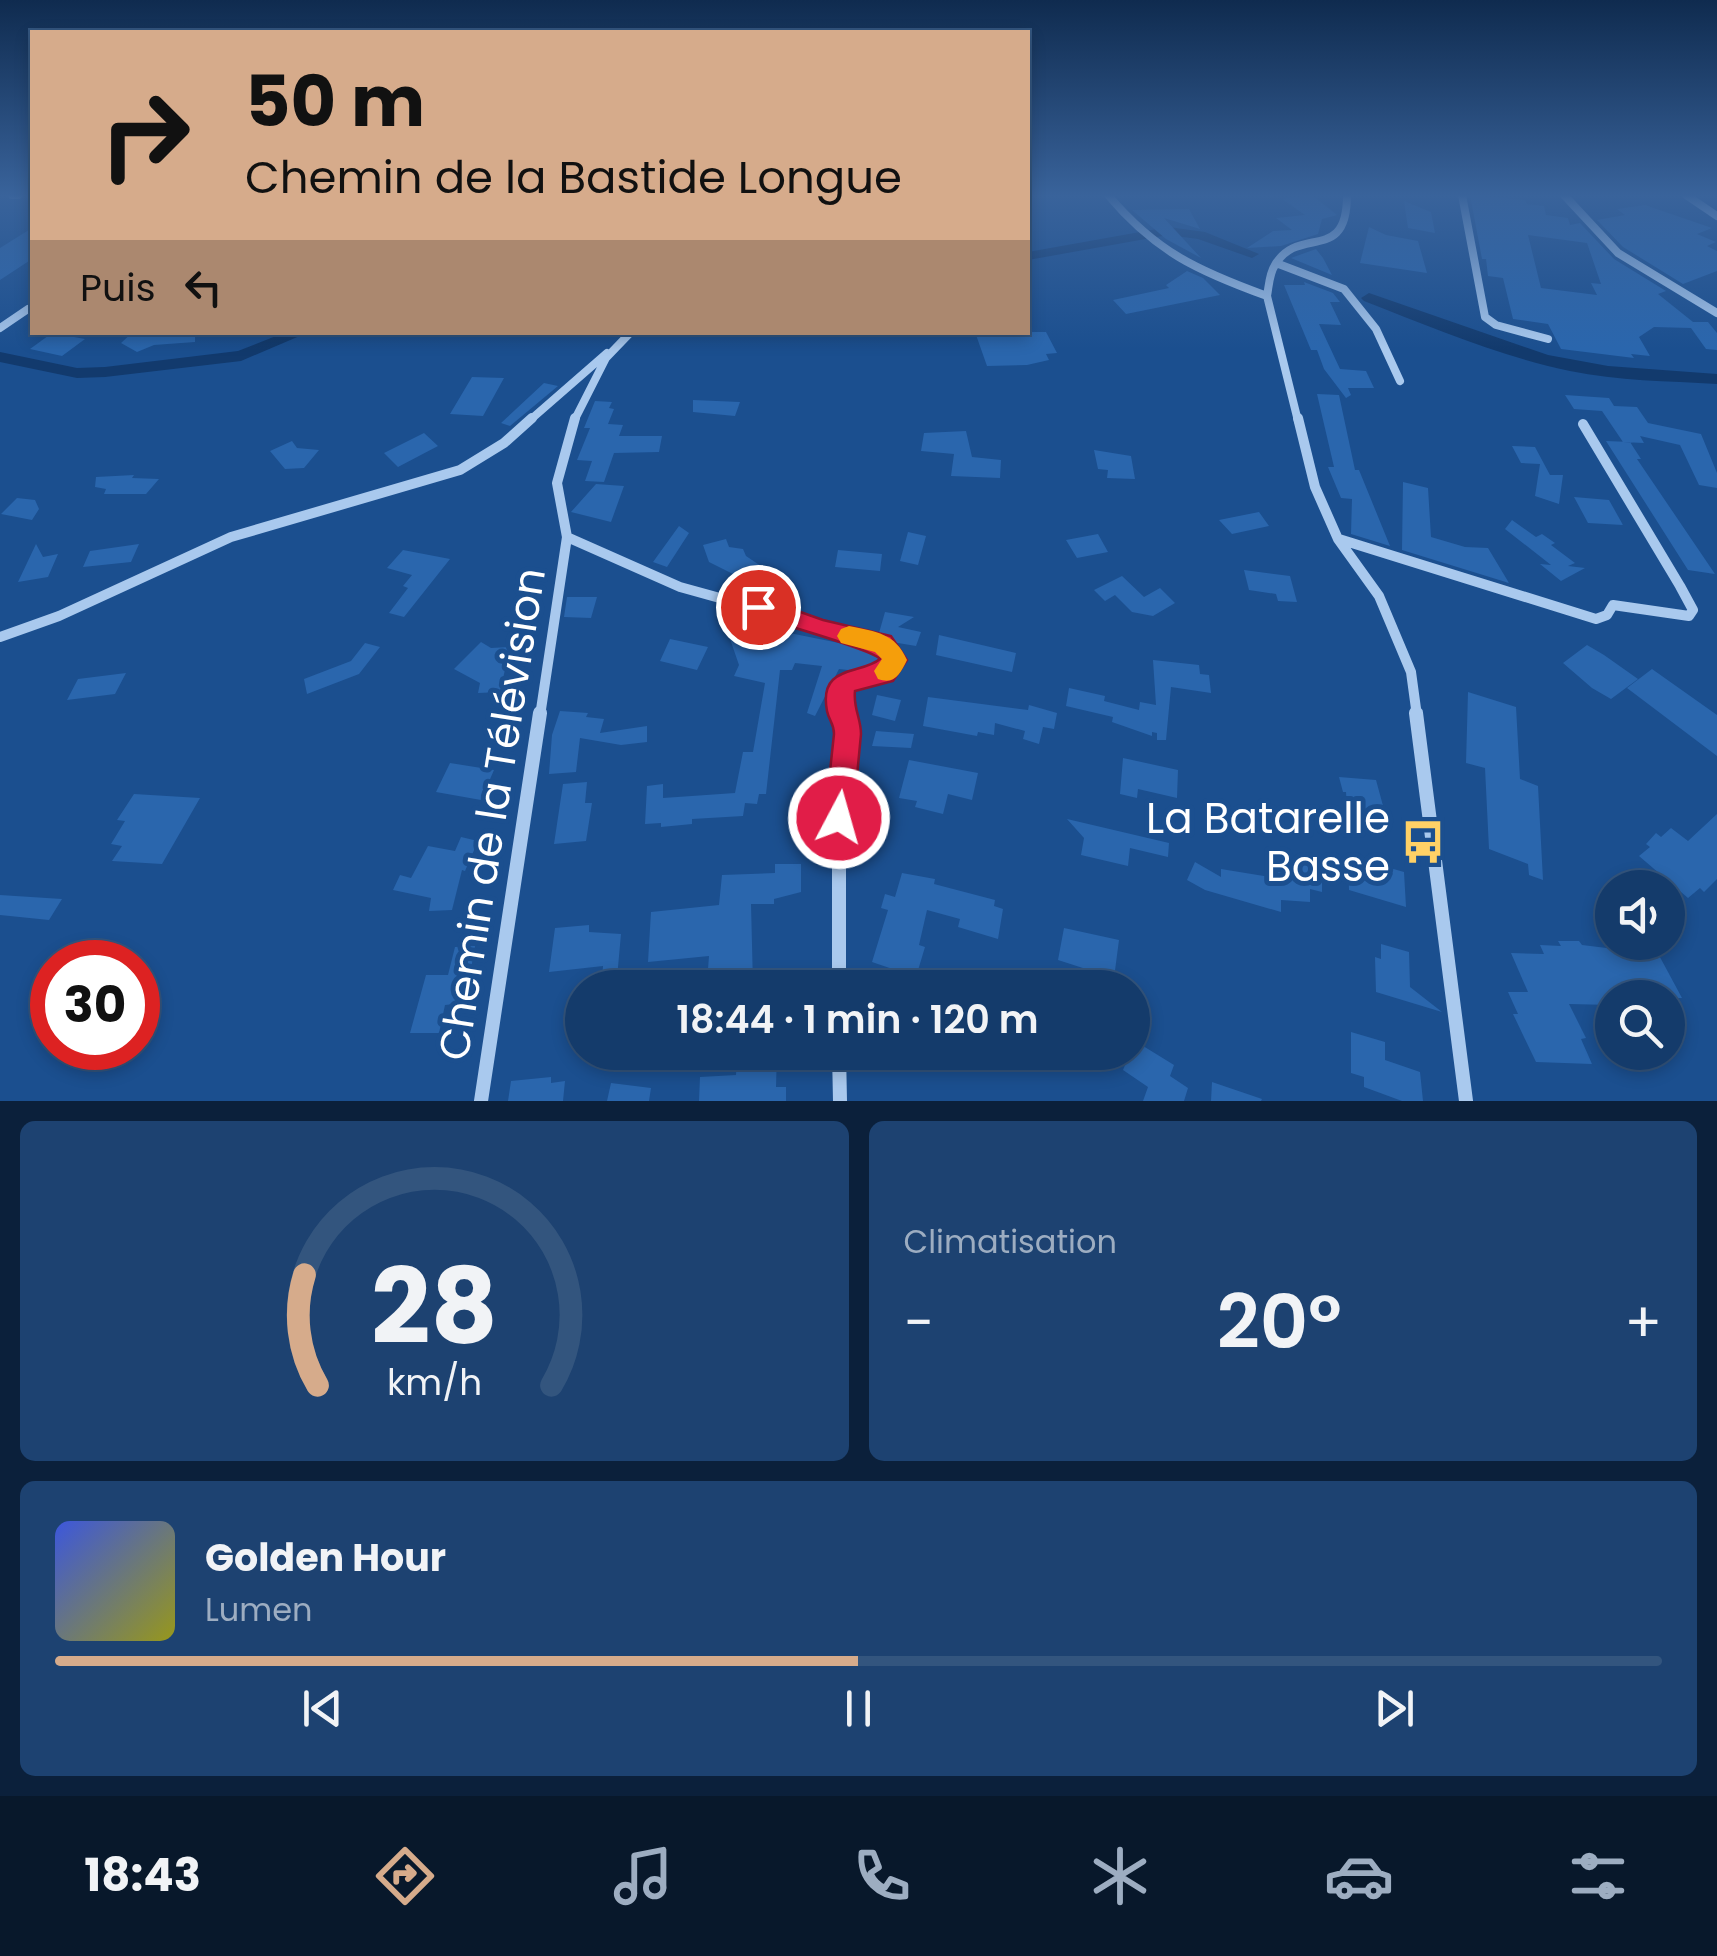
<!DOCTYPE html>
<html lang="fr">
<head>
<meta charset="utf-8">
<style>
	body { margin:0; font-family:Poppins,sans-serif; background:#1d4271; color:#f1f3f6; height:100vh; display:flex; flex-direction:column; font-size:38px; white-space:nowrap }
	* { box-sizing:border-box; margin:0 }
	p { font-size:32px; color:#9dadc1 }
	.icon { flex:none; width:55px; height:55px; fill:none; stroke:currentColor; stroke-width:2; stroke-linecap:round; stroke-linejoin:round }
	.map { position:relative; height:1101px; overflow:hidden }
	.sheet { display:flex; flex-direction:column; gap:20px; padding:20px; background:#0b203b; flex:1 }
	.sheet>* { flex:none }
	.banner { position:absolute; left:30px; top:30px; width:1000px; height:305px; border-radius:0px; box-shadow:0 5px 15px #0003,0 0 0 2px #33557e; background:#d6ab8b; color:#111; overflow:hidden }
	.controls { position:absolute; left:1595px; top:870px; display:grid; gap:20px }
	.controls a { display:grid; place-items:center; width:90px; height:90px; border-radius:50%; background:#143b6b; box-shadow:0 5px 15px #0003,0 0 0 2px #33557e; font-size:50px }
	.speed { position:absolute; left:30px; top:940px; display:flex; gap:20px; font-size:50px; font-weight:700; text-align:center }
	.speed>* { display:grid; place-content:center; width:130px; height:130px; border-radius:50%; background:#143b6b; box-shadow:0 5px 15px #0003,0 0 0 2px #33557e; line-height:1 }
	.speed .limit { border:15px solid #d22; background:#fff; color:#111 }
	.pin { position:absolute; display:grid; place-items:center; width:85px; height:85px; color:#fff; margin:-42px; border:5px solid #fff; border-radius:50%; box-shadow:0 2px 10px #0007 }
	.me { position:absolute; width:110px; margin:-55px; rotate:6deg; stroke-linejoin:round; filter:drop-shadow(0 0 8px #0008) }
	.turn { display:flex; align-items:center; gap:35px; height:210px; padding:0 50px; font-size:45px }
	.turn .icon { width:130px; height:130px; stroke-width:2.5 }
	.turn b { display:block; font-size:70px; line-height:85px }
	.then { display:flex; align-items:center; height:95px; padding:0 50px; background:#0003; gap:20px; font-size:38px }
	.big { font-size:75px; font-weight:600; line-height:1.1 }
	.sheet .card { flex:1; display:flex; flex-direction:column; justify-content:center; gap:15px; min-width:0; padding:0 35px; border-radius:15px; background:#1d4271 }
	.sheet .dial { align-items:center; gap:0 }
	.dial svg { height:260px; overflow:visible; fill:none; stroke:#33557e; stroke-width:7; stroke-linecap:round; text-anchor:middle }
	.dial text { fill:#f1f3f6; stroke:none }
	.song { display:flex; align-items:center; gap:30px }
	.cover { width:120px; height:120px; border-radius:15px; background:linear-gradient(135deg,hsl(230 70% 55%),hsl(60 70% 35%)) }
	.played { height:10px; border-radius:5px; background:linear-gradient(90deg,#d6ab8b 50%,#33557e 50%) }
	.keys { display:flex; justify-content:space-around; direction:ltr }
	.heat { display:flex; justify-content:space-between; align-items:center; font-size:55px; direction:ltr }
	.sheet .tiles { flex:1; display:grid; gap:20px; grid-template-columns:1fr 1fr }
	.card:last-child { grid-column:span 2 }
	.trip { position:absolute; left:565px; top:970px; width:585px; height:100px; border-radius:50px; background:#143b6b; box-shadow:0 5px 15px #0003,0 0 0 2px #33557e; font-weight:600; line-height:100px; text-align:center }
	.tabs { display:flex; height:160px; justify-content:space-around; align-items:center; background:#08182b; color:#9dadc1 }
	.tabs .icon { width:70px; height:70px }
	.tabs .on { color:#d6ab8b }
	.tabs b { font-size:45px; color:#f1f3f6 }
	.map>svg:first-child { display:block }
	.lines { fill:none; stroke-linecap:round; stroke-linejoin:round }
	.canal { fill:#123a6d; fill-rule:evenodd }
	.building { fill:#2a66ad; fill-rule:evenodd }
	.street-far2 { stroke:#a9c9ee; stroke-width:8 }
	.street-far1 { stroke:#a9c9ee; stroke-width:10 }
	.street { stroke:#a9c9ee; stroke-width:14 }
	.route { fill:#e11d48; stroke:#92132f; stroke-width:2.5 }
	.slow { fill:#f59e0b }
	.labels { text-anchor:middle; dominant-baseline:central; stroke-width:10; stroke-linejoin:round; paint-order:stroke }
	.near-street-label { font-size:42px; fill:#fff; stroke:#1b4f8f }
	.near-poi-label { font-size:42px; fill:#fff; stroke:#1b4f8f; text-anchor:end }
</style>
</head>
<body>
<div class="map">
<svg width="1717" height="1101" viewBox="0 0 1717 1101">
	<rect width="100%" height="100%" fill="#1b4f8f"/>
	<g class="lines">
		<path class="canal" d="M1168,227L1205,232L1259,254L1252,258L1198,239L1168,235L1028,260V252Z
			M1369,293L1548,355L1608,366L1717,374V384C1668,381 1618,381 1570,371C1499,356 1431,327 1364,301L1361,298Z
			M286,332H309L241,361L105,377L77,378L0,362V352L77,368L105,367L238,351Z"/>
	</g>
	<path class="building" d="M1312,195L1337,215L1322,219L1318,234L1281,246L1247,248L1273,231L1292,230L1276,218L1305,215L1282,199Z
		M1470,195L1525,200L1527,204L1544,206L1546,215L1568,218L1570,225L1580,223L1614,259L1666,291L1658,294L1693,322H1708L1717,333V350L1706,349L1691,328L1654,327L1639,337L1650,356L1631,354L1634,358L1561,349L1548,324L1513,319L1503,278L1488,276L1486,259H1482ZM1528,235L1587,243L1601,284L1591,283L1597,295L1541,288Z
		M1404,201L1431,212L1435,233L1408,228Z
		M1645,205L1712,228L1697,234L1716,242L1707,246L1717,251V271L1683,284L1623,247L1597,220L1625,215L1617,209Z
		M1189,209L1200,229L1164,218L1201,258L1166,239L1132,210Z
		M1369,227L1386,235L1418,241L1427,273L1360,263Z
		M32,228V259L0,280V248Z
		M1316,249L1323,258L1332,275L1291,258Z
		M1187,271L1203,278L1220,295L1126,314L1113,300L1169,288L1166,285Z
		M1304,282L1333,293L1340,302H1330L1341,325L1319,324L1340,369L1366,371L1374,388H1348L1351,395L1346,398L1324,369L1317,350H1311L1284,285H1305Z
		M133,332H195V342L154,345L137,352L121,343Z
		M975,332H1046L1057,353L1046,354L1049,360L1027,365L987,366Z
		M52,333L85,339L62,356L30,349Z
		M472,377L504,378L483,416L450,414Z
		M544,383L558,386L510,426L501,423Z
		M1317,394L1339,395L1355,470H1359L1390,546L1351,534L1352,499L1341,498L1328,467H1334Z
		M1565,395L1609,398L1614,406L1637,407L1648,423L1701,434L1717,473V488L1699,485L1680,445L1640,436L1644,443L1623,442L1602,411L1574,409Z
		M693,400L740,402L735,416L693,412Z
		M595,401L612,402L609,408L614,409L608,424L623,425L619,436H662L659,452L614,453L604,482L585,481L592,461L577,460L590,428H584Z
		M966,431L972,457L1001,460L1000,478L951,476L954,454L921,451L924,433Z
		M424,433L438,446L398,467L384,453Z
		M292,441L297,448L319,450L304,468L285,469L270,451Z
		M1606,441L1630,442L1641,459H1637L1715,574L1688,570Z
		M1512,446L1535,447L1550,475H1563L1559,504L1535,496L1540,464L1521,463Z
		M1094,450L1131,456L1135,479L1107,478L1108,470L1098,469Z
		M134,475L132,478L159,479L146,494H104L106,489L95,487L96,477Z
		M1403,482L1428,488L1431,537L1465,547L1488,548L1509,583L1402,550Z
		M596,484L624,486L611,522L571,512Z
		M1574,497L1609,500L1623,525L1588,523Z
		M17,498L35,500L39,509L32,520L1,514Z
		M1259,512L1269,526L1232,534L1219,520Z
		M1512,520L1536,537L1542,534L1555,543L1551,545L1575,563L1568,566L1585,568L1561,581L1540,564L1551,565L1505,529Z
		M679,526L689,533L667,567L653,562Z
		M908,532L926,536L918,565L900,561Z
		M1098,534L1108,552L1077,558L1066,540Z
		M726,539L729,547L743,549L746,556L761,566L745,580L709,562L703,545Z
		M36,544L43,557L58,554L48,577L18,582Z
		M139,544L131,562L83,567L90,551Z
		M403,550L450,559L404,617L389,613L408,588L403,586L412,575L387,568Z
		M838,550L882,554L880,571L835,567Z
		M1244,570L1290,576L1297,602L1278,601L1276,594L1249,590Z
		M1122,576L1144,597L1160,588L1175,603L1153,616L1132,612L1115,595L1105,601L1094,590Z
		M567,597H597L591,618L564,617Z
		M719,607L745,614L740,623L874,650L884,660L866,672L839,669L815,716L807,713L822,666L795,663L792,670H780L766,794H759L757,804L745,803L743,816L692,819V824L661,827V823L645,824L647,786L663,784V798L735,793L743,752H753L765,683L734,676L739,665Z
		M885,612L914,617L898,627L921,632L916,646L892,642L879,633Z
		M939,635L1016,653L1012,672L936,655Z
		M670,639L708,647L697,670L660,661Z
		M481,642L491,648L510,647L500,692L478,693L480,683L454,669Z
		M365,643L380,647L359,674L307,694L304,679L351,661Z
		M1587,645L1604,655L1638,679L1611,699L1592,688L1563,663Z
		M1153,660L1199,665L1200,674L1209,675L1211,693L1171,687L1166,740H1157V733L1152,732V736L1112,722L1113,717L1066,706L1069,688L1105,696L1104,701L1139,710L1140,702L1156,705Z
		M1652,669L1717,715V756L1627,688Z
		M126,673L115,694L67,700L78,679Z
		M1468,692L1516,707L1520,779L1538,786L1543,880L1529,875L1528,864L1489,849L1485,768L1466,763Z
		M877,695L901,700L895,721L872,715Z
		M928,697L1028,710L1029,705L1057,713L1054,729L1043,727L1039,744L1023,739L1025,731L995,723L994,735L978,732L977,736L923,726Z
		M560,711L588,713L586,717L604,719L600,733L647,726V742L621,745L580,738L576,772L549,774L552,735Z
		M876,731L914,734L911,748L872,746Z
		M1123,758L1178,770L1177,798L1138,789L1137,798L1120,794Z
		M909,760L978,773L972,800L948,794L943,814L915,807L917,801L899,798Z
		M450,763L494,770L481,800L436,792Z
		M1339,777L1376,780L1385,813L1347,809L1346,792H1343Z
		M587,782L585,803H592L586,841L554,844L563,784Z
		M134,794L200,798L162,864L112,861L122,846L111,844L125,821L117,820Z
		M1717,814V879L1704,892L1700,888L1688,898L1639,856L1650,847L1646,844L1656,833L1661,837L1671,828L1688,841Z
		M1067,819L1169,843L1168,857L1130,848L1128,866L1081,855L1084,838Z
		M461,837L478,841L465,871L462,870L452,910L429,911L431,898L393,890L400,875L411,878L428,846L455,851Z
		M1270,855L1322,870V892L1310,889V902L1281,900V912L1205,890L1187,880L1195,862L1221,877V869L1270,877Z
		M1348,856L1404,872L1406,907L1349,890Z
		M775,864H801V892L774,899V904H751L753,985L707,982L709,956L648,962L651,912L719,905L722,875L775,873Z
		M902,873L935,879L934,884L995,900L994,906L1003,909L998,939L958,927L960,919L927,910L919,945L925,947L916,977L872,962L888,910L881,908L885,894L895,897Z
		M0,895L62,899L49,920L0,915Z
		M589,925V932L621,934L617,978L602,979L603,966L549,972L555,928Z
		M1064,928L1119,940L1114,978L1058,960Z
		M1558,941H1579L1582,945L1623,950L1654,946L1682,998H1607L1611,1005L1569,1004L1586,1038L1581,1039L1592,1064L1536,1062L1513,1014H1518L1508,992H1528L1511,953L1544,954L1540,945L1561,946Z
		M1381,944L1409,952L1410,987L1442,1012L1376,992L1375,957L1381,959Z
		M475,946L465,1003L445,1005L439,1033H410L426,975H448L455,947Z
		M1351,1032L1385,1042V1060L1420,1072L1423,1101H1402L1364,1087V1077L1351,1073Z
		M1135,1041L1174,1065L1170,1076L1188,1088L1184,1101H1143L1148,1087L1123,1070Z
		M737,1052H777L776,1087H786V1101H699L700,1077L736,1075Z
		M949,1052H1000L996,1071Z
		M551,1077V1083L565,1081L563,1101H508L511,1081Z
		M1212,1082L1262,1099L1261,1101H1211Z
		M611,1083L651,1088L649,1101H607Z"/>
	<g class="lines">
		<path class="street-far2" d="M12,195H18
			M1108,195C1156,252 1198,271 1267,296
			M1462,195L1485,317L1496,325L1548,339
			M1564,195L1618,253L1717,313
			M1686,195L1717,216
			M1276,263L1344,289L1376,329L1400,381
			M0,328L28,309
			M529,421L607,353
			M574,421L606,358L631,332
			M1298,421L1267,296C1269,286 1269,274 1275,265C1299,224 1347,265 1347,195"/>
		<path class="street-far1" d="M575,418L557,483L567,537L680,587L882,643L895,660C892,664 889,670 885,673C867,687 823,676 844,716
			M1298,418L1315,487L1338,539L1379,596L1411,672L1417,716
			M1339,539L1596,619L1607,615L1613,605L1689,616L1693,610L1680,586L1583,424
			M0,637L59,616L231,537L460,470L504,443L532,418
			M540,716L567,537"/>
		<path class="street" d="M1416,713L1466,1101
			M839,988V817L847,721L843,713
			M839,1052L840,1101
			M481,1101L540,713"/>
	</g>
	<linearGradient id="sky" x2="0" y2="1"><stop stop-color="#0f2b4f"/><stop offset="0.56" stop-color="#39639b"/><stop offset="1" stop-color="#39639b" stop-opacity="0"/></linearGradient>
	<rect width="1717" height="349" fill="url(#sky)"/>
	<path class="route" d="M758,597L823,620L891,636L907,660L893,681L855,691C853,708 861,718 861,734L853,818L849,827L839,831L829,827L825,818L834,734C834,723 829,721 827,711C818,664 861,675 880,659C872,649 770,621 749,614L746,607L749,600Z"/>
	<path class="slow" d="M849,626C877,632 895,633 907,660C900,674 895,685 878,679L874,671L882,659L875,652L841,643L837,636L841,629Z"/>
	<defs>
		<g id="bus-bare" transform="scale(3.45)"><path d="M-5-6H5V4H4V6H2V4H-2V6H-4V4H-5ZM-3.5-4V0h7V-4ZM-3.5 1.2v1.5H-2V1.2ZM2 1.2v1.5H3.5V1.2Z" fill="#ffd166" stroke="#1b4f8f" stroke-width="2.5" paint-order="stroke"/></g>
	</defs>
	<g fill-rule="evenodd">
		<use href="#bus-bare" x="1423" y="842"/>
	</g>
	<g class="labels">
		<g class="near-street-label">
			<text transform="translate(492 814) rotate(-81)">Chemin de la Télévision</text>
		</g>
		<g class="near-poi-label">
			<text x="1390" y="818">La Batarelle<tspan x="1390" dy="48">Basse</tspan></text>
		</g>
	</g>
</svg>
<div class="controls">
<a><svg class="icon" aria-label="sound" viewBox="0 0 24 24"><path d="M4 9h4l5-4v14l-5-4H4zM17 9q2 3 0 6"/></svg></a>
<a><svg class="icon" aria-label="search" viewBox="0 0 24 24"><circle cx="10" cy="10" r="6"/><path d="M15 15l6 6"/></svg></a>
</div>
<div class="speed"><div class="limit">30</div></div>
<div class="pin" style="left:758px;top:607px;background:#d93025"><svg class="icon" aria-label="arrive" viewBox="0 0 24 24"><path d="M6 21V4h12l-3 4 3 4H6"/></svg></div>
<svg class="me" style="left:839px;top:818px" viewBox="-20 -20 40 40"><circle r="17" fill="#e11d48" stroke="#fff" stroke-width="3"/><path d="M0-11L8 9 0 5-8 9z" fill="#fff"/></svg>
<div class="trip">18:44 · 1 min · 120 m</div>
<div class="banner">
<div class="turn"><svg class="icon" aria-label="right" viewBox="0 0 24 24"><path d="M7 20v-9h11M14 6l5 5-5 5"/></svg><div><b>50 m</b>Chemin de la Bastide Longue</div></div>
<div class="then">Puis<svg class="icon" aria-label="left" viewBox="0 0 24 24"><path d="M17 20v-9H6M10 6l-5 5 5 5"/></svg></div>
</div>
</div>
<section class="sheet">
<div class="tiles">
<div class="card dial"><svg viewBox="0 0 100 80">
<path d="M14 69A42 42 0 1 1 86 69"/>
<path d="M14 69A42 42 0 0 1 10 35" stroke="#d6ab8b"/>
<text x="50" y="56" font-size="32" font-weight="700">28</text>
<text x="50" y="72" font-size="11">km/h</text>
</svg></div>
<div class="card"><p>Climatisation</p>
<div class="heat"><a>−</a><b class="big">20°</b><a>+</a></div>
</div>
<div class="card">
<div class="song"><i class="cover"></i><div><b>Golden Hour</b><p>Lumen</p></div></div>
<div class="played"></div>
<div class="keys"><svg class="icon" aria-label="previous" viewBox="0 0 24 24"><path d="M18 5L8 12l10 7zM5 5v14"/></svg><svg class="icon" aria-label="pause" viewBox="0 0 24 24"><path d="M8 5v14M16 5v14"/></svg><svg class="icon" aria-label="next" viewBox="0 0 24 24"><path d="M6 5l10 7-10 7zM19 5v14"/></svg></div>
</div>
</div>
</section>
<nav class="tabs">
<b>18:43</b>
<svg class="icon on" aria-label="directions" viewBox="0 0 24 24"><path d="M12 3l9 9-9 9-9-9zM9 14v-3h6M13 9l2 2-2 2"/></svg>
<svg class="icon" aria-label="music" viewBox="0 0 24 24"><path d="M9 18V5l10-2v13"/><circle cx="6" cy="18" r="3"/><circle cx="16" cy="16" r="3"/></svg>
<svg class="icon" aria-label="phone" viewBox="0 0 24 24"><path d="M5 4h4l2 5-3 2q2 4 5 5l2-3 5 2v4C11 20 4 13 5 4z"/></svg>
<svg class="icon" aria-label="climate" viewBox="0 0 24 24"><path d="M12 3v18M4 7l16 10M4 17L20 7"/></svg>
<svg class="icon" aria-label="car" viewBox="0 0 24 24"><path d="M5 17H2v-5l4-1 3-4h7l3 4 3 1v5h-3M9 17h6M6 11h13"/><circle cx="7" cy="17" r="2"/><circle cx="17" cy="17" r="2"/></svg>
<svg class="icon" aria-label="filters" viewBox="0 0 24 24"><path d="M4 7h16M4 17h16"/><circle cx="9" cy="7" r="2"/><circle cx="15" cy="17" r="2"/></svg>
</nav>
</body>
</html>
